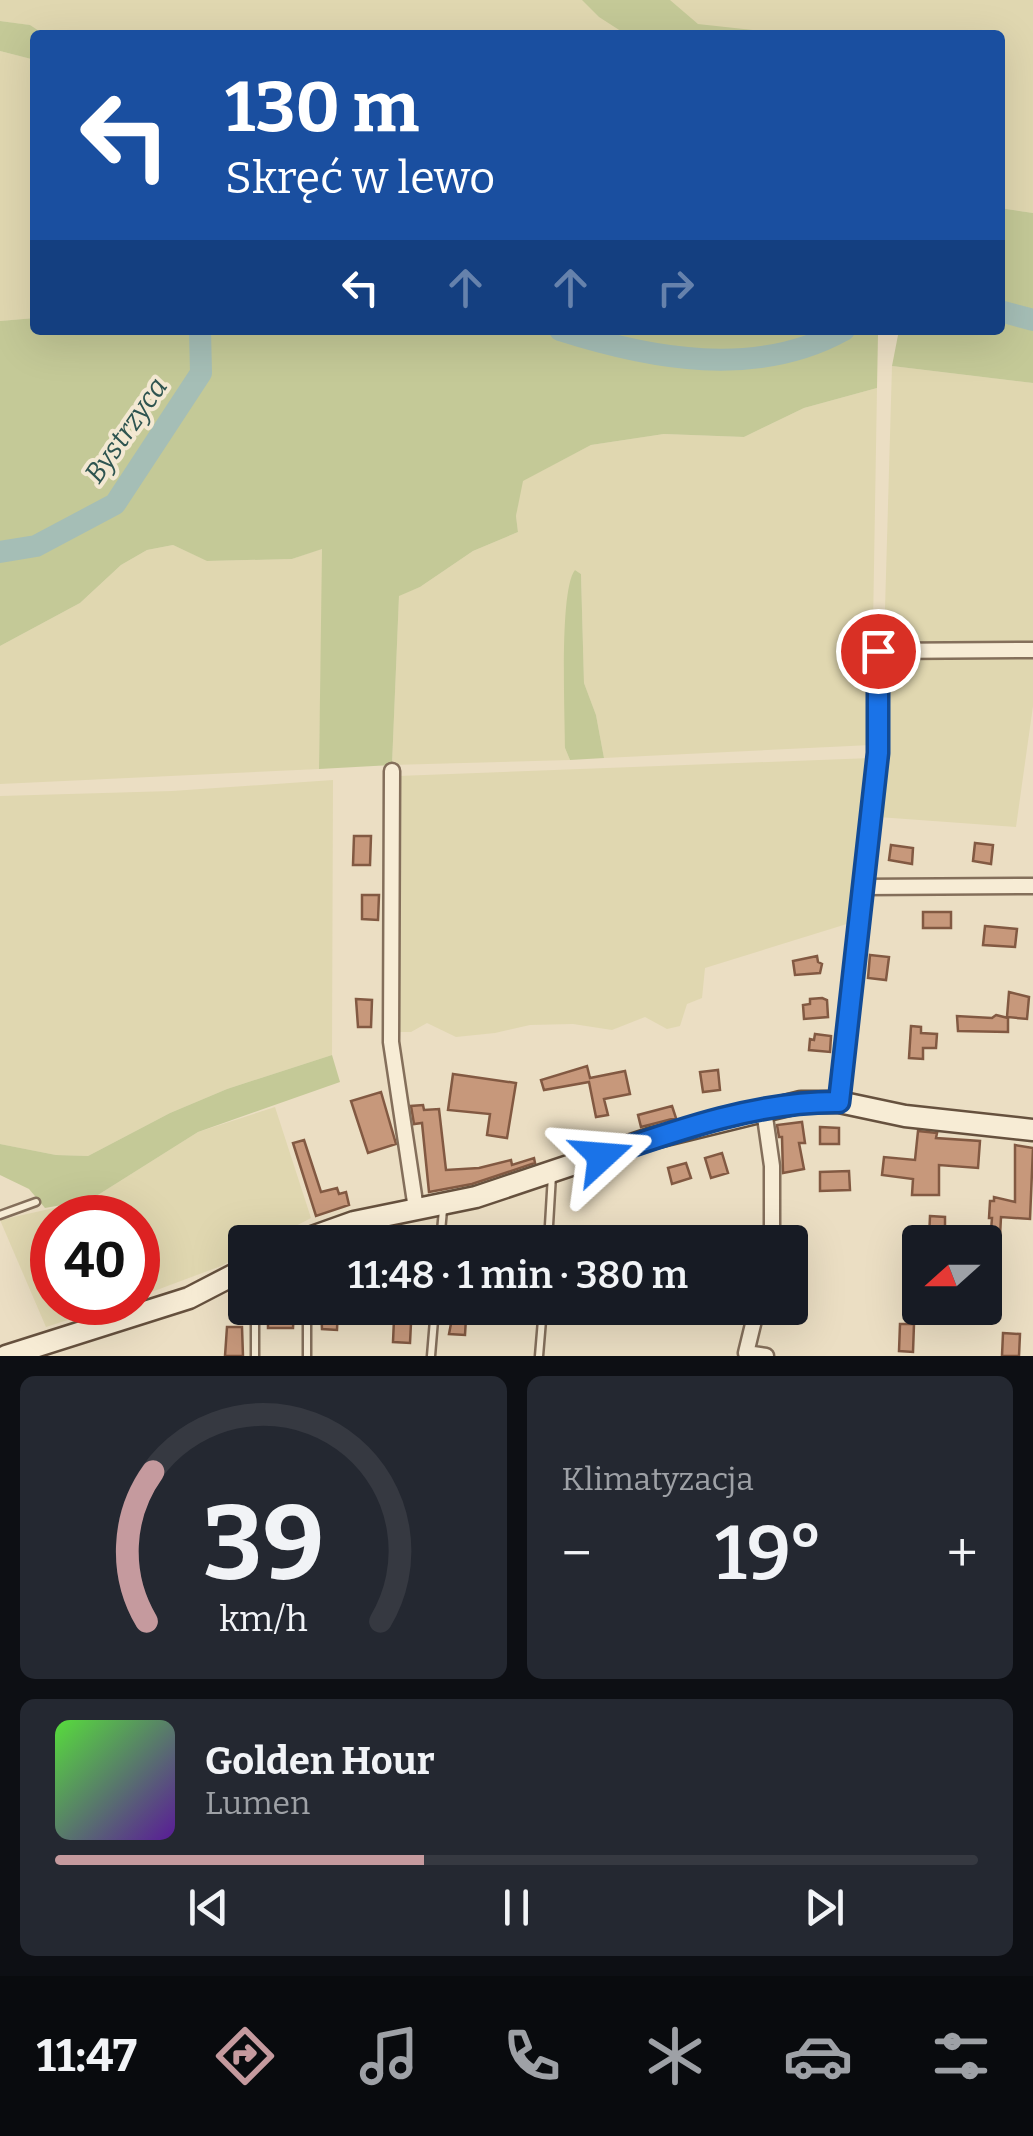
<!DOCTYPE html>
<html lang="pl">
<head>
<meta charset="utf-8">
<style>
	body { margin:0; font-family:Bitter,serif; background:#242831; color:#f1f3f6; height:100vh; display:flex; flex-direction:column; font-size:38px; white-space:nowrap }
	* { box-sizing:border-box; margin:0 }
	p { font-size:32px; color:#9ea1a6 }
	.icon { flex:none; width:55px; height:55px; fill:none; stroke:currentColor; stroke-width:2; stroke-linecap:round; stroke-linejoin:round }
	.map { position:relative; height:1356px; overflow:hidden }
	.side { display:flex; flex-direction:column; gap:20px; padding:20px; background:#0d0f14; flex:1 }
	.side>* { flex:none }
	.guide { position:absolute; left:30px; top:30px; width:975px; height:305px; border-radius:10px; box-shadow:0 10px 40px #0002; background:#1a4fa0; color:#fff; overflow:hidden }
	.needle { width:65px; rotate:249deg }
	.controls { position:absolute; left:902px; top:1225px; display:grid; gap:20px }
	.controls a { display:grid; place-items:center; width:100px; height:100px; border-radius:10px; background:#171b24; box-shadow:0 10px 40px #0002; font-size:50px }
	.speed { position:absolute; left:30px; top:1195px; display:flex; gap:20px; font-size:50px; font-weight:700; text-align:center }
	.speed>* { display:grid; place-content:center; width:130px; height:130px; border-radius:50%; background:#171b24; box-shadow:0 10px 40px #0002; line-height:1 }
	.speed .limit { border:15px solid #d22; background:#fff; color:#111 }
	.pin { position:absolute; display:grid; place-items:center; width:85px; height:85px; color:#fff; margin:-42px; border:5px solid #fff; border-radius:50%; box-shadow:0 2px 10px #0007 }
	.me { position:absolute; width:110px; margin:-55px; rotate:71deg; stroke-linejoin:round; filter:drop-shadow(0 0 8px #0008) }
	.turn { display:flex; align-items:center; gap:35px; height:210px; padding:0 30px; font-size:45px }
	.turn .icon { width:130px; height:130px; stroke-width:2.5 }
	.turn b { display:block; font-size:70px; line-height:85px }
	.lanes { display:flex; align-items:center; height:95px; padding:0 30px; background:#0003; justify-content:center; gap:50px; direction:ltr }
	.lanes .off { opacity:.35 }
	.big { font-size:75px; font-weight:600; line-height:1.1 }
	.side .widget { flex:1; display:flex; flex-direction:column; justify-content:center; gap:15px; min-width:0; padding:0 35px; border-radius:15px; background:#242831 }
	.side .dial { align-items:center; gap:0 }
	.dial svg { height:260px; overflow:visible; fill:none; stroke:#363941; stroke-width:7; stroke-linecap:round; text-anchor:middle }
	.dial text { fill:#f1f3f6; stroke:none }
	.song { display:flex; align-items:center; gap:30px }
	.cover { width:120px; height:120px; border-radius:15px; background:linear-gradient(135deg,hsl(110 70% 55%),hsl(270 70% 35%)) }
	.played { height:10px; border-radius:5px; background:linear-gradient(90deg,#c59a9e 40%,#363941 40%) }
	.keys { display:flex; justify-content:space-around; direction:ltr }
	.heat { display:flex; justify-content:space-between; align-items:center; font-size:55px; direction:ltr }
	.side .tiles { flex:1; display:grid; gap:20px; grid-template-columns:1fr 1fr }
	.widget:last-child { grid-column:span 2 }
	.trip { position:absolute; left:228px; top:1225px; width:580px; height:100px; border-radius:10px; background:#171b24; box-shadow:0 10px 40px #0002; font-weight:600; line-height:100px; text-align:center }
	.tab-bar { display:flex; height:160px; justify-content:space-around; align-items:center; background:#090b0e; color:#9ea1a6 }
	.tab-bar .icon { width:70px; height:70px }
	.tab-bar .on { color:#c59a9e }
	.tab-bar b { font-size:45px; color:#f1f3f6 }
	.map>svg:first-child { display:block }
	.farmland { fill:#e0d7b0 }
	.green { fill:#c4c997 }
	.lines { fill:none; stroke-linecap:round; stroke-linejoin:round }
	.river { stroke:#a5beb6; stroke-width:22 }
	.building { fill:#c7987b; stroke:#825942; stroke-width:2.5 }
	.lane-casing { stroke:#846f5b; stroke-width:11 }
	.street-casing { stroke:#846f5b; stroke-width:19 }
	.secondary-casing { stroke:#66513e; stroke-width:25 }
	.lane { stroke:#f7ecd5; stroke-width:6 }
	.street { stroke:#f7ecd5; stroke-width:14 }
	.secondary { stroke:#f7ecd5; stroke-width:20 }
	.route-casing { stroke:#114b97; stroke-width:25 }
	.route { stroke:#1a73e8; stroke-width:18 }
	.labels { text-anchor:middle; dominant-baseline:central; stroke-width:8; stroke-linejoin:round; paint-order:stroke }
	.water-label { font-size:28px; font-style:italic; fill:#2e5450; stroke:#f3e8d2 }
</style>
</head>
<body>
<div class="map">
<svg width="1033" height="1356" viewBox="0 0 1033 1356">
	<rect width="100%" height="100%" fill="#ebdec3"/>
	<path class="farmland" d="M0,0H1033V213L1000,208V35H45L29,25L0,21Z
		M0,51L35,60V318L0,321Z
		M892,366L1033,383V644H884Z
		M877,388L871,745L604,758L596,715L584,683L581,574L575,570L565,748L570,760L392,765L399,595L420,587L473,551L518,532L516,516L522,481L591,445L664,434L744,437L804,408Z
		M173,545L208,561L292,559L323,548L319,769L0,784V646L80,603L121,565L147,550Z
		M884,656H1033V706L1016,827L878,817L884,762Z
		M871,758L850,923L705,968L702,998L687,1004L680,1026L667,1029L645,1017L612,1030L573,1024L530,1025L495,1033L456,1037L427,1023L411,1032H397L398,776Z
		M333,780L332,1055L227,1089L170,1113L88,1156L56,1155L0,1144V796L172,791Z
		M275,1107L311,1218L265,1242H245V1253L221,1266L138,1297V1218H52V1302L121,1303L46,1327L0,1220L90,1200L198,1132Z"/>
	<path class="green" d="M582,0H670L698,24L799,35H627L599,17Z
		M0,21L30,25L45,35H35V60L0,51Z
		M1000,208L1033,213V383L892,366L899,330H1000Z
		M35,318V330H885L878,334L877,388L804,408L744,437L664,434L591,445L523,481L516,516L518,532L473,551L420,587L399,596L392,765L319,769L322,549L292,559L207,561L173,545L147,550L121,565L80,603L0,646V321Z
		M575,570L581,574L584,683L596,715L604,758L570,760L565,748C565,715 559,590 575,570Z
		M332,1055L340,1082L198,1132L90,1200L45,1208L29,1189L0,1175V1144L56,1155L88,1156L170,1113L227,1089Z"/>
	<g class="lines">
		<path class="river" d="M1000,311L1033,320
			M560,330C651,359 756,379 844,330
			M0,552L36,546L115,504L201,373L200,330"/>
	</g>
	<path class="building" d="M354,836H371L370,865H353Z
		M975,843L993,845L991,864L973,861Z
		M891,845L913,848L912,864L889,860Z
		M362,895H379L378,920L362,919Z
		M923,912H951V928H923Z
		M985,926L1017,929L1015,947L983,945Z
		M870,955L889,957L886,980L868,978Z
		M817,956L818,962L822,964L820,973L795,975L793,961Z
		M1009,992L1029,997L1027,1019L1007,1017Z
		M822,998L827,1000L828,1017L804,1019L803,1005L810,1004V999Z
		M356,999L372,1000L371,1027H358Z
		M996,1015L1008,1018V1032L958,1031L957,1016L992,1018Z
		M911,1026L921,1027V1033L937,1034L936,1048H923V1059L909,1058Z
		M815,1034L831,1036L830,1052L809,1050L810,1039L814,1040Z
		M587,1066L590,1078L625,1071L630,1094L604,1099L608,1115L596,1117L589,1082L544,1090L541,1080Z
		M718,1070L720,1090L703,1092L700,1072Z
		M453,1074L516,1083L507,1138L487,1135L490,1114L448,1110Z
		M381,1092L396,1144L368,1153L351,1101Z
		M423,1105L424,1110L439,1109L446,1170L479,1168L511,1160L512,1165L534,1158L535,1163L472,1184L429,1192L422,1123L414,1124L411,1106Z
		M672,1106L676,1118L641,1127L638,1115Z
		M802,1122L805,1143H799L804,1169L783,1173L782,1137H779L777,1125Z
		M820,1127L839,1128V1144H820Z
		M918,1131L937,1133L936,1138L980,1141L978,1168L939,1165V1195H912L913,1179L882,1175L884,1157L915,1160Z
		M304,1140L321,1192L337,1188L339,1194L346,1192L349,1205L316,1216L293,1143Z
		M1015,1145L1033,1148L1030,1219L1001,1217L999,1256L989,1255L992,1218H989L990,1201H994V1197L1015,1202Z
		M722,1153L728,1173L711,1178L705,1158Z
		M686,1163L691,1178L672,1184L668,1168Z
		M849,1171L850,1190L820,1191V1172Z
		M930,1216L945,1217V1239H929Z
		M268,1308H294L293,1328H268Z
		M321,1308H338L337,1330L322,1329Z
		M454,1308H476L475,1319L466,1318L465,1335L449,1334Z
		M404,1312L417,1313L416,1323H411L410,1343L393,1342L394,1319H404Z
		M900,1324H914L913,1352L899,1351Z
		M227,1327H242L243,1356H225Z
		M1003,1333L1020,1334L1019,1356H1002Z"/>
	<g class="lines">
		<g class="lane-casing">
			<path id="lane" d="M0,1215L36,1202
				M440,1242L443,1210
				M548,1242L552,1175
				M255,1356V1308
				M307,1356V1308
				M431,1356L435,1308
				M539,1356L543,1308"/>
		</g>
		<g class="street-casing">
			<path id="street" d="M392,771L391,1042L416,1209
				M862,887L1033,886
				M839,1102L878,753V651L1033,650
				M764,1110L772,1166V1242
				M757,1308L746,1353L766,1356"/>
		</g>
		<g class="secondary-casing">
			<path id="secondary" d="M298,1242L354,1222L476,1197L649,1139L801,1102H839L905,1116L1033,1130
				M6,1356L189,1298L245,1269"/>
		</g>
		<use href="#lane" class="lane"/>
		<use href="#street" class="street"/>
		<use href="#secondary" class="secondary"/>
	</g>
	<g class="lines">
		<g class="route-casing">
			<path id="route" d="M602,1156C677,1130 759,1101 839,1102L878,753V651"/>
		</g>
		<use href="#route" class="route"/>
	</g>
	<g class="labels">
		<g class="water-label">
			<text transform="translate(126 430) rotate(-55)">Bystrzyca</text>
		</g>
	</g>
</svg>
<div class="controls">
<a><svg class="needle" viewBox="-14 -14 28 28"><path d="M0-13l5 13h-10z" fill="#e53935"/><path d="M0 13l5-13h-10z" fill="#9ea1a6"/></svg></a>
</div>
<div class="speed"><div class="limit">40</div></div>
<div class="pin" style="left:878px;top:651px;background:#d93025"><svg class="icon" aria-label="arrive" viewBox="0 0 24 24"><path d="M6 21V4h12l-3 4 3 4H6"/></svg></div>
<svg class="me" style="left:602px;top:1156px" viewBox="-20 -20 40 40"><path d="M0-17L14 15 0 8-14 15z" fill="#1a73e8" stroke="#fff" stroke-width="4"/></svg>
<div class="trip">11:48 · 1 min · 380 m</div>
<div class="guide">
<div class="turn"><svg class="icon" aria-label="left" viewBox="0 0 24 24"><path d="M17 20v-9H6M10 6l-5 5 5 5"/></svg><div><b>130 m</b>Skręć w lewo</div></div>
<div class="lanes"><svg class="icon" aria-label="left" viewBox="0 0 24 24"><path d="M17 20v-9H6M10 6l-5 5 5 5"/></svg><svg class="icon off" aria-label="ahead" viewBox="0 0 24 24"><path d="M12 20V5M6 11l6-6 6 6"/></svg><svg class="icon off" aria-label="ahead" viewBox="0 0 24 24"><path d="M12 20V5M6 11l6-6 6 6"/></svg><svg class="icon off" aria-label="right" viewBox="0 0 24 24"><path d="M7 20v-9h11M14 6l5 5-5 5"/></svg></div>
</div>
</div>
<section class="side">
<div class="tiles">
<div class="widget dial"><svg viewBox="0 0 100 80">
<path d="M14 69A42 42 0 1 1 86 69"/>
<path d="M14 69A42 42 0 0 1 16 23" stroke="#c59a9e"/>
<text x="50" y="56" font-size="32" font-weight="700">39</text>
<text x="50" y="72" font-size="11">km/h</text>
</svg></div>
<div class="widget"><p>Klimatyzacja</p>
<div class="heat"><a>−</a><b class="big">19°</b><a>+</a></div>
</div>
<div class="widget">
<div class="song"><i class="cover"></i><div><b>Golden Hour</b><p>Lumen</p></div></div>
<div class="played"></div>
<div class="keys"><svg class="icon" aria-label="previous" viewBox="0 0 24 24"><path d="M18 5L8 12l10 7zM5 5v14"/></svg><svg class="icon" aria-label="pause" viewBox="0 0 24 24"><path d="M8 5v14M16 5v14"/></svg><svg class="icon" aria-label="next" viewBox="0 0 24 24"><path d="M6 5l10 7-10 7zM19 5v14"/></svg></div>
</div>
</div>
</section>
<nav class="tab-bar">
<b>11:47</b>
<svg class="icon on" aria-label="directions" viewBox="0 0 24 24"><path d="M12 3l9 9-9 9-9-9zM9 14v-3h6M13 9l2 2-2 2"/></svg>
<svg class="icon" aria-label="music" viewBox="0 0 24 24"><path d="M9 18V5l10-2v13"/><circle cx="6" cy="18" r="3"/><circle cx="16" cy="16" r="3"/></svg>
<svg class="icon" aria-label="phone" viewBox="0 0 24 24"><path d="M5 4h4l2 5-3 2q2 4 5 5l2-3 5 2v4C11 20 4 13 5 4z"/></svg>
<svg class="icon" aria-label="climate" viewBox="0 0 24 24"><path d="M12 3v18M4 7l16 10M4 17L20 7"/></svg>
<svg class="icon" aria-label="car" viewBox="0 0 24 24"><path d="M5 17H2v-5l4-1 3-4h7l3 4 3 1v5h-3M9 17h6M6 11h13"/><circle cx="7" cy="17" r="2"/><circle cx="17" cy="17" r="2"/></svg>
<svg class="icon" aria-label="filters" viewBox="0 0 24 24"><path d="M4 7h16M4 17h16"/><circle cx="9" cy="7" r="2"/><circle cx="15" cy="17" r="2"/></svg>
</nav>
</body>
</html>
